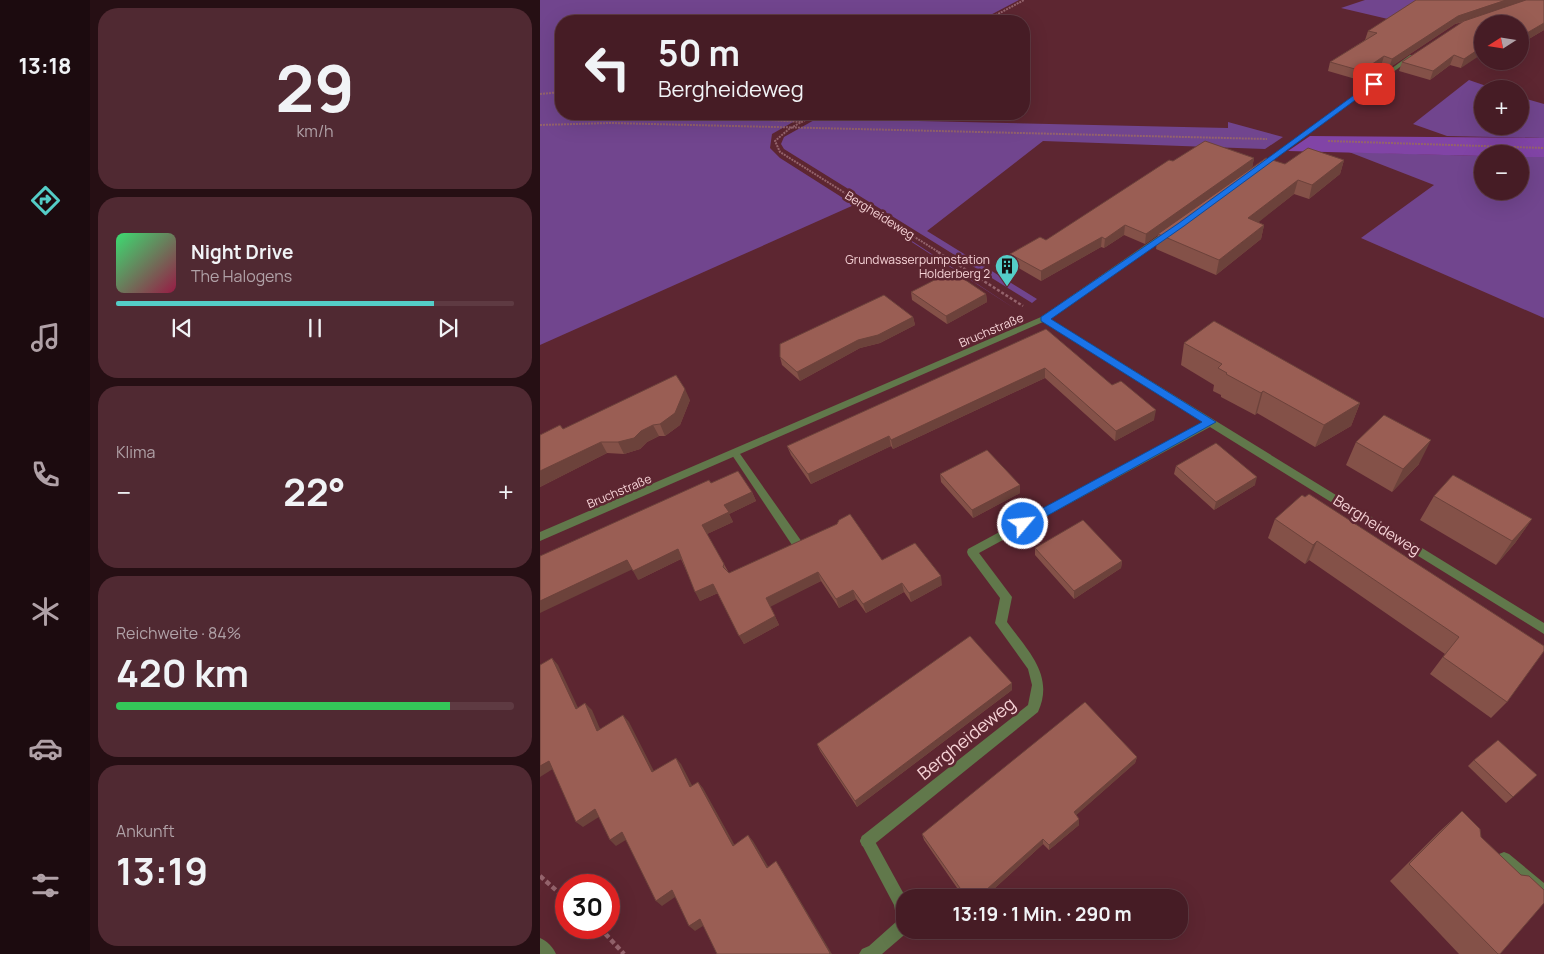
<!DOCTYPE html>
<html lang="de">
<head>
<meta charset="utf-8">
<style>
	body { margin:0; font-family:Manrope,sans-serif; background:#502932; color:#f1f3f6; height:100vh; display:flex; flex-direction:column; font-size:19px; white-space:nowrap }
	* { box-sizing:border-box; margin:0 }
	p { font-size:16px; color:#b0a1a7 }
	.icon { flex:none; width:28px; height:28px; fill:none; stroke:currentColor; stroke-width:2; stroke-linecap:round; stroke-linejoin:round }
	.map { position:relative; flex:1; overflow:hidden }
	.panel { display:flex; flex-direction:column; gap:8px; padding:8px; background:#260f14; width:450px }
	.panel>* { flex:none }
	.hud { position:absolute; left:15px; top:15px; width:475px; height:105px; border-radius:20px; box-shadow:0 5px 20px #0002,0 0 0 1px #5e3a42; background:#461c25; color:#f1f3f6; overflow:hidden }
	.needle { width:32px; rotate:258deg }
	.tools { position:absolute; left:934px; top:15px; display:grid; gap:10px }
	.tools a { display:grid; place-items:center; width:55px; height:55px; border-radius:50%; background:#461c25; box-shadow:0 5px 20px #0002,0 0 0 1px #5e3a42; font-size:25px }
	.speed { position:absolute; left:15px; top:874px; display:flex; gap:10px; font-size:25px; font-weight:700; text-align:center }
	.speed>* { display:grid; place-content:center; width:65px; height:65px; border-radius:50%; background:#461c25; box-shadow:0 5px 20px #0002,0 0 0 1px #5e3a42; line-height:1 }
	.speed .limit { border:8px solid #d22; background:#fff; color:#111 }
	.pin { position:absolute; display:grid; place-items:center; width:42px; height:42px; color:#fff; margin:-21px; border-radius:10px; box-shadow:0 2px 8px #0006 }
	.me { position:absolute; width:55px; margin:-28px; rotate:62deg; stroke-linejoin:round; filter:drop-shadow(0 0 4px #0008) }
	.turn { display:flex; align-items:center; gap:18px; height:105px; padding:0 20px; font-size:22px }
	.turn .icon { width:65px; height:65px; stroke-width:2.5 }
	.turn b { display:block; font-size:35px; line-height:42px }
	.big { font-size:38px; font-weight:700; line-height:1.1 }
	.panel .widget { flex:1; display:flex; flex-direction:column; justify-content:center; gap:8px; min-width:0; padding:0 18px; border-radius:20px; background:#502932 }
	.panel .dial { align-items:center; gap:0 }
	.dial b { font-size:65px; line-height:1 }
	.song { display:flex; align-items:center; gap:15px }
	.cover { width:60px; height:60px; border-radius:8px; background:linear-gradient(135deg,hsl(140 70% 55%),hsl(340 70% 35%)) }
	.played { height:5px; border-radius:2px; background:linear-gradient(90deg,#54cdc7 80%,#5e3a42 80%) }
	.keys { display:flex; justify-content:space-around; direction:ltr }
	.heat { display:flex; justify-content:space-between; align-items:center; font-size:28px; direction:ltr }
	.charge { height:8px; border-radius:4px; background:linear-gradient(90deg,#34c759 84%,#5e3a42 0) }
	.trip { position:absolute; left:356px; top:889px; width:292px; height:50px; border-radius:20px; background:#461c25; box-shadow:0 5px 20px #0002,0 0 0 1px #5e3a42; font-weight:700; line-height:50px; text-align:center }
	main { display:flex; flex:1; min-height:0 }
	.tab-bar { display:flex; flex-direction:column; width:90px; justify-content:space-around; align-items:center; background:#1c0b0f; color:#b0a1a7 }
	.tab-bar .icon { width:35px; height:35px }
	.tab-bar .selected { color:#54cdc7 }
	.tab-bar b { font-size:22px; color:#f1f3f6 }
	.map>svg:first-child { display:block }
	.green { fill:#71458e }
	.forest { fill:#8144a6 }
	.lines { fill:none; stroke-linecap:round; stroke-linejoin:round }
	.path-far2 { stroke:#94636c; stroke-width:2; stroke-dasharray:2 1; stroke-linecap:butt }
	.path-far1 { stroke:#94636c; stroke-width:2.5; stroke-dasharray:3 2; stroke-linecap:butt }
	.path { stroke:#94636c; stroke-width:4.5; stroke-dasharray:5 3; stroke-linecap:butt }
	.service { fill:#61784b; fill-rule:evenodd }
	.pedestrian { fill:#61784b; fill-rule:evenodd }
	.minor { fill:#61784b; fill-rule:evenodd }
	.tertiary { fill:#61784b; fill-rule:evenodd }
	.wall { fill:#845148 }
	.shaded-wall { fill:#6c423b }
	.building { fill:#9a5e54; stroke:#6c423b }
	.route { fill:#1a73e8; stroke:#114b97 }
	.labels { text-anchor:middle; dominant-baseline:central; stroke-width:5; stroke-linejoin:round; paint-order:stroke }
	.far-street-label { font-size:12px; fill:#f6d2d6; stroke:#5d2631 }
	.far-poi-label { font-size:12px; fill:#f6d2d6; stroke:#5d2631; text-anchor:end }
	.street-label { font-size:15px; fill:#f6d2d6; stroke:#5d2631 }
	.near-street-label { font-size:18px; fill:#f6d2d6; stroke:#5d2631 }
</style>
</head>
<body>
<main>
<nav class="tab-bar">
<b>13:18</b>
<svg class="icon selected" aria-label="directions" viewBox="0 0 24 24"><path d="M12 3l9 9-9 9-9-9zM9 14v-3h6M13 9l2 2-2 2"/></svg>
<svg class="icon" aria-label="music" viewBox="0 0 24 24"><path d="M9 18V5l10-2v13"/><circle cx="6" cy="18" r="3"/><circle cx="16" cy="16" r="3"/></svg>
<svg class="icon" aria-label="phone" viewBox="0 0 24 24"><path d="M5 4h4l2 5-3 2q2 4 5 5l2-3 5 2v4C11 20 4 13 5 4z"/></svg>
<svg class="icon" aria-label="climate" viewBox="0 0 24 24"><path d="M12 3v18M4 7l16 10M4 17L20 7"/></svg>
<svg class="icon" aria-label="car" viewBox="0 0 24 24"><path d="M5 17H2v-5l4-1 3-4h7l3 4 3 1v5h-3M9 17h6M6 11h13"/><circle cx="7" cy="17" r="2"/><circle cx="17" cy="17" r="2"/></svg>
<svg class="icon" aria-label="filters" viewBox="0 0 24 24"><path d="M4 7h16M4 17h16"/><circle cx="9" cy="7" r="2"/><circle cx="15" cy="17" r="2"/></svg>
</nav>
<section class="panel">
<div class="widget dial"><b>29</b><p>km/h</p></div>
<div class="widget">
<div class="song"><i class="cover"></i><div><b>Night Drive</b><p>The Halogens</p></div></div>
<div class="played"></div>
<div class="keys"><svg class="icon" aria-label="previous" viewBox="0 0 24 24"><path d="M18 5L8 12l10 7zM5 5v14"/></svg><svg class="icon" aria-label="pause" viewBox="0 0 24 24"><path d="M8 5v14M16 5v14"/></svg><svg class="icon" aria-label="next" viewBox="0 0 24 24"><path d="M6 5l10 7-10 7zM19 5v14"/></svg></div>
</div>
<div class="widget"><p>Klima</p>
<div class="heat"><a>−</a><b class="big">22°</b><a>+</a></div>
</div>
<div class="widget"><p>Reichweite · 84%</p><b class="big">420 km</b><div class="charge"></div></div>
<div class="widget"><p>Ankunft</p><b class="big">13:19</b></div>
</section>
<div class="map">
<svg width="1004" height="954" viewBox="0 0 1004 954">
	<rect width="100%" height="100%" fill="#5d2631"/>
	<path class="green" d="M0,0H479L439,21H21V114H267L232,134L230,148L240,158L314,205L0,345Z
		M825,0H910L908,26L899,31L801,8Z
		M929,80L955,89H942V126H980V97L1004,104V138L907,136L873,124Z
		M285,114L290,119L688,128V122L743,137L725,149L503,141L387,231L497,299L492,303L244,149L241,144L244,137Z
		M809,152L942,156V191H980V157H1004V318L821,238L894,185Z
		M334,216L483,314L333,217Z"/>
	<path class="forest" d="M770,136L1004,138V157H980V154H942V156L748,151Z"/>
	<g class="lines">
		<path class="path-far2" d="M445,21L484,0
			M0,94L21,92
			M175,114L196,118L261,122
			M276,114L249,129L235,141L240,152L400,253
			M0,125L70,123L727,139
			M788,141L1004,148"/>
		<path class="path-far1" d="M398,252L483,306"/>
		<path class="path" d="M0,876L26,899
			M60,928L84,954"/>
		<path class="service" d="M195,449L198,451L262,542L263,545L262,548L258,549L254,548L192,455L190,453Z
			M964,852L969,854L1004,883V899L999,897L959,864L957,859L959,854Z"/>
		<path class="pedestrian" d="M327,834L332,836L366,898L365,930H370L342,954H319L322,949L329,946L357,921L354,905L320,841L322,836Z"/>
		<path class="minor" d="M870,55L875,56L722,168H718V166Z
			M624,232L631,234L510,319L1004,623V634L670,427L439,553L472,597L467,622C487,650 515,675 498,712L332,846L327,848L322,846L320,841L322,836L488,705L492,685L488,669L455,623L460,598L428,555L427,552L428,549L663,422L503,322L0,541V532L501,317Z"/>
		<path class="tertiary" d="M0,938C7,941 13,947 16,954H0Z"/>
	</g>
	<path class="wall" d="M1004,0V30L980,44V24H942L921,68L910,65L890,80L859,71L862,62L923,22L915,24L849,68L841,66L819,80L788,71L790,62L825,40L828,31Z
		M714,158L712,168L804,160L800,174L769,199L754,194L718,222L724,225L721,239L676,275L616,249L618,235L605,244L584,235L564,248L561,247L501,281L470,263V254L506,240L633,161Z
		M371,292L446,294L447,302L407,324L372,300Z
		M373,317L375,325L340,343L320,348L260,381L242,365L240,357Z
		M506,329L572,385L614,420L575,441L505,378L353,449L351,446L271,484L251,455L247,446Z
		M644,343L820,403L811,426L775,447L717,413L715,415L681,397V395L673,391L674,385L641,365Z
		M150,400L140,425L125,436H119L107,442L100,449L84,454L67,453L0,487V435L23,429Z
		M816,442L879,464L852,492L806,465Z
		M636,466L715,485L674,510L634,474Z
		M400,474L480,485V493L433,518L401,482Z
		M212,492L216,501L189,514L193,522L167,534L189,573L342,560L402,585L371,602L364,592L326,613L316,599L299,608L281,581L230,606L239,625L204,644L178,593L160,601L141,559L98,580Z
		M894,496L992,519L975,543L956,565L880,520Z
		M735,519L1004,646L967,702L951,718L890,674L905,654L769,560L765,564L728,538Z
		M495,548L582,561L581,568L534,599L495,555Z
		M472,690L317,807L280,751L277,744Z
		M597,757L595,763L536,815L539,825L509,850L503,844L444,898H424L384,840L382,834Z
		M934,760L973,797L966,803L928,766Z
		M922,811L960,954H919L850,881L900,831Z"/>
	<path class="shaded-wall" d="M966,0H988L915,24L849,68L852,59L918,16Z
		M1004,23V30L980,44V37Z
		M942,47V54L921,68L924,59Z
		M914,55L910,65L890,80L893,71Z
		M844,56L841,66L819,80L822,71Z
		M714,158L712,168L605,244L606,234Z
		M804,160L800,174L769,199L772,185Z
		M758,180L754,194L705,233L708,218Z
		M585,225L584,235L564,248L565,239Z
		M724,225L721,239L676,275L679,260Z
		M562,237L561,247L501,281V271Z
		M446,294L447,302L407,324L406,316Z
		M373,317L375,325L340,343L320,348L260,381L257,372L318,340Z
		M505,368V378L353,449L351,440Z
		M145,389L150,400L140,425L125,436L120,424Z
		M723,391L717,413L715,415L721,393Z
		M820,403L811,426L775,447L784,425Z
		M616,410L614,420L575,441L576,431Z
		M113,425L119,436L107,442L100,449L84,454L78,442Z
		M349,436L351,446L271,484L268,474Z
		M891,440L879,464L852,492L863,469Z
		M61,442L67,453L0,487V471Z
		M717,477L715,485L674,510L676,502Z
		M480,485V493L433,518L432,510Z
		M212,492L216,501L189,514L193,522L167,534L162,525L184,505Z
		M992,519L975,543L956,565L972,541Z
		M777,541L769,560L765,564L773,545Z
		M138,549L143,558L98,580L93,571Z
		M87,560L93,569L0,613V601Z
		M582,561L581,568L534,599V591Z
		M278,572L281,581L230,607L226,598Z
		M401,576L402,585L371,602L369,593Z
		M362,583L364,592L326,613L323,604Z
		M173,584L178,593L160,601L155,592Z
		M313,590L316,599L299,608L296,599Z
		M235,616L239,625L204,644L199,636Z
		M12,658L18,665L42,716L36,709Z
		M472,683V690L317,807L315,801Z
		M45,703L52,710L64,738L57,731Z
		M83,715L89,722L118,779L112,772Z
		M597,757L595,763L533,818L534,812Z
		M136,758L141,764L156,793L150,787Z
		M9,761L16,767L0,777V766Z
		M158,782L163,788L198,851L193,846Z
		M55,809L62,815L43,827L36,822Z
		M539,819V825L509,850V845Z
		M82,832L89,838L76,846L70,840Z
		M208,835L213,841L232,873L227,868Z
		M503,839V844L444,898H437Z
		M236,861L240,867L292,954H289Z
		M132,890L138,895L122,906L116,901Z
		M160,919L166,924L155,931L149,926Z"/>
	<path class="building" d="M876,0H966L918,16L852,59L844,56L822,71L790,62L837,33L828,31Z
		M986,0H1004V23L980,37V24H942V47L924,59L914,55L893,71L862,62L924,21Z
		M665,141L714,158L606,234L585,225L565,239L562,237L501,271L470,254L500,237L506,240L629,160L633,161Z
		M768,148L804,160L772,185L758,180L708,218L724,225L679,260L618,234L726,158L745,164Z
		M412,271L446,294L406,316L371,292Z
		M344,295L373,317L338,335L318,340L257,372L240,357V344Z
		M674,321L820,403L784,425L723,391L721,393L686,374L687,373L678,368L682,364L644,343Z
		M506,329L572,385L581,381L616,410L576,431L505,368L351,440L349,436L268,474L247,446Z
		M136,375L145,389L135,413L120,424L113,425L101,431L94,438L78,442H61L0,471V435L20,425L23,429Z
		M844,415L891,440L863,469L816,442Z
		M676,443L717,477L676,502L636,466Z
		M447,450L480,485L432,510L400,474Z
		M198,471L212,492L184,505L189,512L162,525L184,564L183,567L189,573L297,524L299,520L310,514L342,560L375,543L401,576L369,593L362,583L323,604L313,590L296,599L278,572L226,598L235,616L199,636L173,584L155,592L138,549L93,571L87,560L0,601V556L169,480L171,483Z
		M913,475L992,519L972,541L894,496Z
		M769,494L1004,646V651L967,702L903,657L919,637L777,541L773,545L735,519L762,495L765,497Z
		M543,520L582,561L534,591L495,548Z
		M430,636L472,683L315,801L277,744Z
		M12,658L36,709L45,703L57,731L83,715L112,772L136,758L150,787L158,782L193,846L208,835L227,868L236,861L290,953L289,954H177L160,919L149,926L132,890L116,901L82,832L70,840L55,809L36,822L9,761L0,766V665Z
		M545,702L597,757L534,812L539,819L509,845L503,839L437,898H427L382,834Z
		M958,740L997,775L973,797L934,760Z
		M922,811L940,829L941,837L981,875L989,876L1004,890V903L960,954H958L869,864Z"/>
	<path class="route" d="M832,82L837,84L644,226L511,319L676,422L487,527H479L477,524L479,521L662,422L501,321V317L639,223Z"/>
	<defs>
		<g id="building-pin" transform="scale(1.25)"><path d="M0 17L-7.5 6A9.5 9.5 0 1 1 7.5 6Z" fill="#54cdc7" stroke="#5d2631"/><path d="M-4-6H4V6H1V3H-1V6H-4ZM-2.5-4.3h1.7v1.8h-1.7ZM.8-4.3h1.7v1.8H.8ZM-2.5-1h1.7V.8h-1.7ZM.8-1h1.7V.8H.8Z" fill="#111"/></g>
	</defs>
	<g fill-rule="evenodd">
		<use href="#building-pin" x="467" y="266"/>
	</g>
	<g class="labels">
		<g class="far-street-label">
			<text transform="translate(340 215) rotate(32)">Bergheideweg</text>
			<text transform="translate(451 330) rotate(-23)">Bruchstraße</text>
			<text transform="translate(79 491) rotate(-23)">Bruchstraße</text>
		</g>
		<g class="far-poi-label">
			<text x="450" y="259">Grundwasserpumpstation<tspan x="450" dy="14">Holderberg 2</tspan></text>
		</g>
		<g class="street-label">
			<text transform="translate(837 525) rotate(32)">Bergheideweg</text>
		</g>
		<g class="near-street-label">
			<text transform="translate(426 738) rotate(-39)">Bergheideweg</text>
		</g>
	</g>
</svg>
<div class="tools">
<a><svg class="needle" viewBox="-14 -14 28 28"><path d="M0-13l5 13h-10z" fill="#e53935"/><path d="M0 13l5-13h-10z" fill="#b0a1a7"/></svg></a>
<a>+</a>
<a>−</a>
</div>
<div class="speed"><div class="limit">30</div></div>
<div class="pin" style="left:834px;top:84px;background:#d93025"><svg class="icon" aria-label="arrive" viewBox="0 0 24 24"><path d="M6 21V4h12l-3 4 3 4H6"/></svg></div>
<svg class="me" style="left:483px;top:524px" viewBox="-20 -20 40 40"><circle r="17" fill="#1a73e8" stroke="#fff" stroke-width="3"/><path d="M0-11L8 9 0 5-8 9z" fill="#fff"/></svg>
<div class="trip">13:19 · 1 Min. · 290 m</div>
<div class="hud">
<div class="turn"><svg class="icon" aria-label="left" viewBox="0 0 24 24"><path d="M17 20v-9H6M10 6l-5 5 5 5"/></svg><div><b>50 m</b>Bergheideweg</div></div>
</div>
</div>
</main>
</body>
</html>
